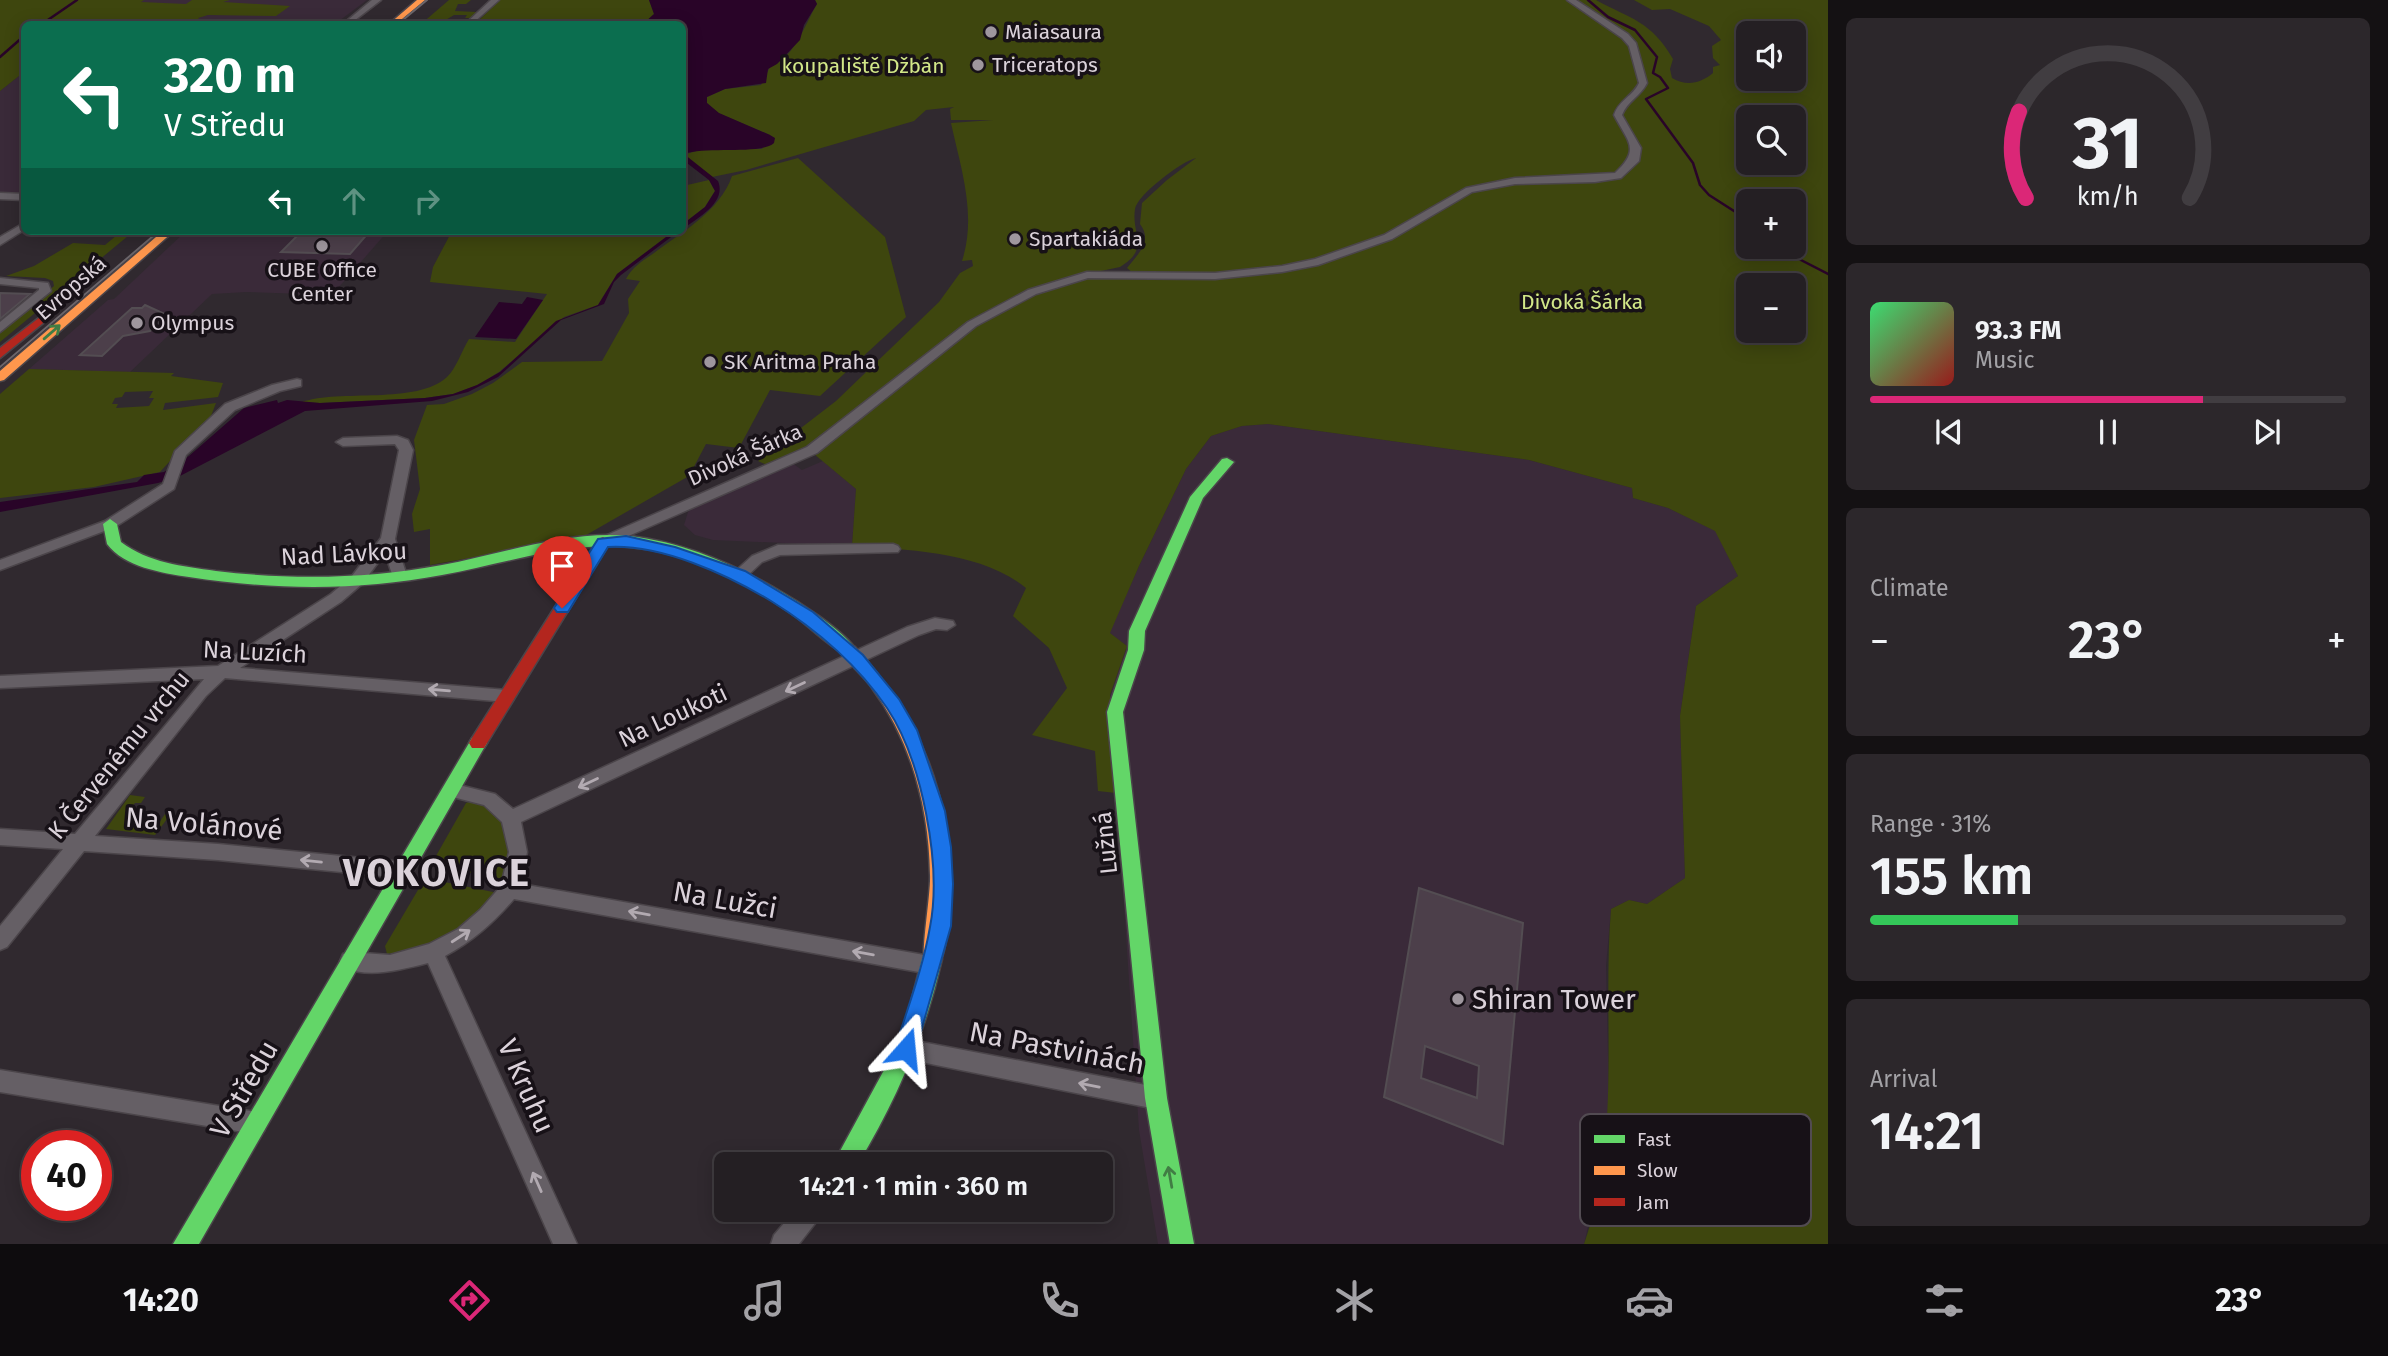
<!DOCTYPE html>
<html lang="en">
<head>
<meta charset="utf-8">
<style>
	body { margin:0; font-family:"Fira Sans",sans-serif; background:#2c272b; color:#f1f3f6; height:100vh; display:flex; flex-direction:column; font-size:26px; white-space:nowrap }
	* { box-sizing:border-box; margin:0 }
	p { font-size:23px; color:#a3a2a6 }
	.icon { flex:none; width:38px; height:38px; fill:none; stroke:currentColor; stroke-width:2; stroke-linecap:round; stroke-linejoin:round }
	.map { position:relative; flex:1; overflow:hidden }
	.sheet { display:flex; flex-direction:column; gap:18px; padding:18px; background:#141113; width:560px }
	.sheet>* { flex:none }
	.guide { position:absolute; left:21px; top:21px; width:665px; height:214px; border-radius:10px; box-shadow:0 4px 18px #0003,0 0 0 2px #413d41; background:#0b6e4f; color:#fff; overflow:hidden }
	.fabs { position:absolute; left:1736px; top:21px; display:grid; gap:14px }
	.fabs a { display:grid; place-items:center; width:70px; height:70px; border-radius:10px; background:#241f23; box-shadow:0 4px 18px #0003,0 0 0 2px #413d41; font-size:35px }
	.speed { position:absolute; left:21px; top:1130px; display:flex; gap:14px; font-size:35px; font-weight:700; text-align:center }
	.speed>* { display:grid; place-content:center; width:91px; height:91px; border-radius:50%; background:#241f23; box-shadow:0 4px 18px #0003,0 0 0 2px #413d41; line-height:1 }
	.speed .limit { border:10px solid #d22; background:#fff; color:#111 }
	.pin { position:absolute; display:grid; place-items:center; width:60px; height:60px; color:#fff; margin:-72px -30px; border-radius:50% 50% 50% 0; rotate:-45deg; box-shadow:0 0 7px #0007 }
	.pin .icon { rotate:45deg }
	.me { position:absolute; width:77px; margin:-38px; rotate:18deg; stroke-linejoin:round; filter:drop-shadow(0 0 5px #0008) }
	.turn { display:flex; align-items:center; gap:24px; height:147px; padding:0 28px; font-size:32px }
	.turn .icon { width:91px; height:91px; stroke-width:2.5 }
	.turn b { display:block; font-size:49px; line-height:60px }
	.lanes { display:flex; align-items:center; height:66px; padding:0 28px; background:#0003; justify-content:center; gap:35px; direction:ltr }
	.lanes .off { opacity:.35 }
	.big { font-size:52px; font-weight:600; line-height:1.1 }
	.sheet .tile { flex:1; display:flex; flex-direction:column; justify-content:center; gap:10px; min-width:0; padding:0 24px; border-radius:10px; background:#2c272b }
	.sheet .dial { align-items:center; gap:0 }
	.dial svg { height:182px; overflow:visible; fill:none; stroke:#413d41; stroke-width:7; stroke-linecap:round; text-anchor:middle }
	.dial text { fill:#f1f3f6; stroke:none }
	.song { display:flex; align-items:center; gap:21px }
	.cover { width:84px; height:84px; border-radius:10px; background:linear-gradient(135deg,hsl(140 70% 55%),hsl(0 70% 35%)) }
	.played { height:7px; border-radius:4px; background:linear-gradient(90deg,#db2777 70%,#413d41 70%) }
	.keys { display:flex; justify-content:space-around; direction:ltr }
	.heat { display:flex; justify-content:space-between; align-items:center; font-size:38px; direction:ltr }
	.charge { height:10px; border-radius:5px; background:linear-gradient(90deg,#34c759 31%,#413d41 0) }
	.trip { position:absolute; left:714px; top:1152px; width:399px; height:70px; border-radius:10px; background:#241f23; box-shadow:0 4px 18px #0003,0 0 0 2px #413d41; font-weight:600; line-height:70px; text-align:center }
	.tab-bar { display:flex; height:112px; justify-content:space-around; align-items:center; background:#0e0c0e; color:#a3a2a6 }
	.tab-bar .icon { width:49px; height:49px }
	.tab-bar .on { color:#db2777 }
	.tab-bar b { font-size:32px; color:#f1f3f6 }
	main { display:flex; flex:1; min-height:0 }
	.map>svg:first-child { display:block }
	.built { fill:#3a2a39 }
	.green { fill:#3e460e; fill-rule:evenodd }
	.water { fill:#290428 }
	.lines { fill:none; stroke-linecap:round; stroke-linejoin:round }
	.stream { stroke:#290428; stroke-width:2.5 }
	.building { fill:#4c3f4a; stroke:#534d52; stroke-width:2; fill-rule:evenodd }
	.street-casing { stroke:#4b454a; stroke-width:3 }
	.fast-casing { stroke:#4b454a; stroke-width:3 }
	.slow-casing { stroke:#4b454a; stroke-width:3 }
	.jam-casing { stroke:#4b454a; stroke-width:3 }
	.street { fill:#655f65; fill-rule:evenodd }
	.fast { fill:#63d668; fill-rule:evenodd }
	.slow { fill:#ff974d; fill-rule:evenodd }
	.jam { fill:#b3261e; fill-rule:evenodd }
	.tram { stroke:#6b656a; stroke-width:2 }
	.oneway { stroke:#417d44 }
	.oneway2 { stroke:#b2aab1 }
	.route { fill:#1a73e8; stroke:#114b97; stroke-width:2 }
	.poi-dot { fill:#9f979e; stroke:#171117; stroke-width:2.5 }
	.labels { text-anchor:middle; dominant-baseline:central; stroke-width:7; stroke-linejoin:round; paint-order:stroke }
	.far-poi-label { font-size:21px; fill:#dbd2da; stroke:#171117; text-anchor:start }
	.far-park-label { font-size:21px; fill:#d2e788; stroke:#171117 }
	.far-street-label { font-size:21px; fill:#dbd2da; stroke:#171117 }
	.street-label { font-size:24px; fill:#dbd2da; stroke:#171117 }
	.near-street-label { font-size:28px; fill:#dbd2da; stroke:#171117 }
	.near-poi-label { font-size:28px; fill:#dbd2da; stroke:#171117; text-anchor:start }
	.near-district-label { font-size:38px; font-weight:bold; letter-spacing:2px; fill:#dbd2da; stroke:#171117 }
	.key { fill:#171117; stroke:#524b52; stroke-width:2 }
	.key-label { font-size:19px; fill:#dbd2da }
</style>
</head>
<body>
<main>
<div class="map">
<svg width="1828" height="1244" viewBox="0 0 1828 1244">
	<rect width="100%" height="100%" fill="#30292f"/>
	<path class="built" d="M128,0H367L335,24H93Z
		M24,72V193L0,192V91Z
		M186,231H388L332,295L246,292L212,294L130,372L29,369L108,300L114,299Z
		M1268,424L1529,460L1632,488L1633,498L1668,508L1716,531L1738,576L1696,606L1680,716L1685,878L1647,904L1629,900L1611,909L1606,966L1609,1102L1601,1168L1584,1244H1158L1139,1130L1110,695L1127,646L1109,633L1139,566L1186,469L1211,436L1242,426Z
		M823,461L856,489L852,546L713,540L695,535L684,525L688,512L694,507L792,463L802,470Z"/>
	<path class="green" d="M0,0H144L141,2L186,4L192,0H230L223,2L290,6L276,16L208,15L198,18L200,20L266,22L263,24H24V72L0,91Z
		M449,0H471L466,4H458L455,11L477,12L470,18H465L467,15H454L444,21L446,22L444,24H421Z
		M500,0H649L654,14L643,24H475Z
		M815,0H1596C1631,19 1651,21 1673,59L1670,69L1672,78C1687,87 1701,83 1713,73V67L1720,65L1713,58L1712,46L1721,40L1709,26L1670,9L1652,10L1634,0H1828V1244H1584C1622,1138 1602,1019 1611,909L1629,900L1647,904L1685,878L1680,716L1696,606L1738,576L1715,531L1668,508L1633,498L1632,488L1529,460L1268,424L1242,426L1211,436L1186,469L1139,566L1110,633L1127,646L1110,695L1116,793L1098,791L1095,751L1032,735L1067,688L1049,648L1013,616L1026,588C980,551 909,550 852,546L856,489L814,454L959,337L1038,291L1087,278L1133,273L1127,268C1138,254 1153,241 1140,224L1142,203L1167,180L1196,158C1182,161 1137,195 1135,209C1131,235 1151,248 1120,267L1058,280L1028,292L965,325L845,421L808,446L767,465L758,461L836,401L939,302L960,273L973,266L972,260L962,261C977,215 961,169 951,123L993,120H951L950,109L954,107L926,110L914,121L746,170L712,177L683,155L703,149H762L770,135L718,113L707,103V97L725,89L761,85L770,67C795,57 804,26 817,4ZM1748,33H1794V79H1748ZM1748,117H1794V163H1748ZM1748,201H1794V247H1748ZM1748,285H1794V331H1748Z
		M798,158L885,237L906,317L820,396L770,390L739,448L706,444L689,476L581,538L430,565V529L414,532L412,514L420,489L414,440L427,405L444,404L472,394L493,383L522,362L602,361L629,313L628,299L640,281L626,279C632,267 644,260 654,253C682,232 720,211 732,176Z
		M709,180L715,191L705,207L683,224V186Z
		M122,231H134L0,342V333L54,286L53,281L45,278L6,276L34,266L73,243L105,245Z
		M452,231H674L617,274L598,305L564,317L499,372L478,385L453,394L425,398L320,403L302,402C339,389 417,405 447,377C456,369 462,350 469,339L515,342L547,294L430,282L433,267Z
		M29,369L174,373L171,376L223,383L218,397L165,403L163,410L216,403L211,416L160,472L94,487L0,498V394ZM153,391L149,398H154L149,406L116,408L118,404H112L115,398L122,397L125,392Z
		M130,795L145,797L141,803H135L127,813L133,815L129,821L159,823L165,814L170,815L155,835L106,829Z
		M474,800L495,811L513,839L503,879L434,866L432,863L466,803Z
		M425,878L498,893L450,940L413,951L387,954L385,946Z"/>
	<path class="water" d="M649,0H815L817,4L804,25L800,40L777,64L768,69L766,83L725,89L707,97V103L719,113L770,135L775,138L774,143C761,155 707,146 684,154L718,181C727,203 697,218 683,229V224L705,207L715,191L709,180L683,160L682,24H643L654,14Z
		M674,231H679L621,275L614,282L604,304L561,320L498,377L468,392L432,401L305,411L180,476L158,483L0,512V502L137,482L144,475L164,472L189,456L244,408L277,400L278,403L287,400L320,403L425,398L453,394L477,385L500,372L556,321L598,305L617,274Z
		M527,297L543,300L516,339L475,337L499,302L522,304Z"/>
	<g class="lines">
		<path class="stream" d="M1588,0L1608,17L1635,30L1657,57L1653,73L1660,77L1668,88L1646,99L1693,163L1700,185L1709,195L1748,220
			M42,24L77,0
			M0,57L24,36
			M1789,247L1797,258L1828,274"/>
	</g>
	<path class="building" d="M302,231H370L350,254L281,252Z
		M0,293L30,294L0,319Z
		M145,305L167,315L150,331L123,336L102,356L80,355L132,308H142Z
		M1419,888L1523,923L1503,1144L1384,1097ZM1425,1046L1479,1066L1477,1098L1421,1078Z"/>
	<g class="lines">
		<g class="street-casing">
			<path id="street" d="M372,0H381L350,24H343Z
				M491,0H499L472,24H465Z
				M1567,0H1576L1628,34L1636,43L1647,83C1641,96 1627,101 1622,115L1641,148L1639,161L1621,178L1595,182L1515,184L1472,192L1392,239L1318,265L1282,272L1215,279L1088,278L1036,294L976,326L817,453L608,545L603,547L596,542L598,539L807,447L968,322L1028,290L1087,272L1215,273L1282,266L1315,259L1384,235L1466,188L1515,178L1615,173C1641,149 1628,142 1614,115C1619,100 1633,96 1639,83L1629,46L1622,38Z
				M0,193L24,194V200L0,199Z
				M24,223V230L0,245V237Z
				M0,278L48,283L51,291L0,332V322L39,290V288L0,284Z
				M297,379L301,380V386L280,391L235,410L186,455L174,489L115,527L0,570V560L105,521L163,484L175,451L225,404L272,385Z
				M397,436L408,440L413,450L395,539L407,576L404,580H394L385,553L362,584L341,602L240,668L507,690L513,692L515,696L513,700L507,702L225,678L206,696L95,836L218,844L403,862L410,864L413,870L410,876L403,878L218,860L84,851L7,947L0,950V926L63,849L0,845V829L75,834L204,679L0,688V676L218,666L331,594L352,576L381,538L399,450L395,444L343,446L336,442L343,438Z
				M893,544L898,546L900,549L898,552L780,555L762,562L744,579L739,580L731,575L752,556L778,545Z
				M935,618L953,621L955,625L947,630L936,629L919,635L521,822L527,852L521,884L930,956L937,958L940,965L937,972L930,974L514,899C493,923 473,941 445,956L577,1244H553L428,963C400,970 371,978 343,968L340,961L343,954L350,952L390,955L429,944L458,929L480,910L501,886L509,852L502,822L484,805L445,795L442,790L445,785L451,783L495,794L513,809L907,627Z
				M906,1039L1156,1087L1164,1090L1167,1098L1164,1106L1156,1109L906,1059L898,1056L895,1049L898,1042Z
				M0,1070L256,1112L264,1115L267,1123L264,1131L256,1134L0,1092Z
				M796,1209H824L820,1217L799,1244H771L774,1235Z"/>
		</g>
		<g class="fast-casing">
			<path id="fast" d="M1227,458L1234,462L1203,498L1145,631L1144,650L1123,712L1167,1098L1194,1244H1170L1145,1098L1107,712L1128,650L1129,631L1190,497L1222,459Z
				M110,519L117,524L121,542C149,563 182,566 216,571C291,580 368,579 442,565C503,554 567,530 630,536C681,542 729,562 773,587C796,600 844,630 857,651L855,655C841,659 808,625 795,616C735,573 663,540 588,547C539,551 491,566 442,575C358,591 273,590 189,577C162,573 124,567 107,544L103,524Z
				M478,736L484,738L487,743L484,748L199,1244H173L472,738Z
				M932,950L939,953L942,959C926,1032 897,1099 858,1164H833L890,1059L908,1014L922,959L925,953Z"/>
		</g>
		<g class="slow-casing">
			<path id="slow" d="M417,0H425L396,24H389Z
				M163,231H174L4,380L0,381V371Z
				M849,645L855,647C921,720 953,796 949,897C948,918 948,946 939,965L932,968L925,965C920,955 931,894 930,875C929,809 912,742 872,688C863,675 849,665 841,651Z"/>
		</g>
		<g class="jam-casing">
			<path id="jam" d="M44,314L50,317L48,319L0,358V348Z
				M603,537L610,542L484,748H472L469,743L472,738L598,539Z"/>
		</g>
		<use href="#street" class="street"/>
		<use href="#fast" class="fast"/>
		<use href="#slow" class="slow"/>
		<use href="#jam" class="jam"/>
		<path class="tram" d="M398,24L427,0
			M0,367L159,231"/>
	</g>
	<defs><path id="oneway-shaft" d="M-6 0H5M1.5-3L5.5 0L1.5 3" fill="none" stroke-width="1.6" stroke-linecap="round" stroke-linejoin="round" transform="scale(1.75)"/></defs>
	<g class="oneway">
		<use href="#oneway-shaft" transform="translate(52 332) rotate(-41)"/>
		<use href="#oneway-shaft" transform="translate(1170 1177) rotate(-100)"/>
	</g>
	<g class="oneway2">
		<use href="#oneway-shaft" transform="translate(795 687) rotate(155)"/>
		<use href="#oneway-shaft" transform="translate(439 690) rotate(-175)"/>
		<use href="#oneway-shaft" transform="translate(588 783) rotate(155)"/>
		<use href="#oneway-shaft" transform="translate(311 861) rotate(-174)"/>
		<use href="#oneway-shaft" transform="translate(639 913) rotate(-170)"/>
		<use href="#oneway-shaft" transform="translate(461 936) rotate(-33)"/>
		<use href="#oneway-shaft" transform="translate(863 953) rotate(-170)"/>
		<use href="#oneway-shaft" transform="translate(1089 1085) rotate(-169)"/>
		<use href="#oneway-shaft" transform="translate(537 1182) rotate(-114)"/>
	</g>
	<path class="route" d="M626,536L675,547L745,571L813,612L863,655L899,699L917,730L945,811L951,847L953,884L951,926L914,1056L906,1059L898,1056L895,1049C907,1009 923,968 930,927C942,865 922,760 887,708C857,664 816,629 771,601C726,574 661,544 608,547L568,612H557L554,608L598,539Z"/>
	<g class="poi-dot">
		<circle cx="991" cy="32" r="7"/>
		<circle cx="978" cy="65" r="7"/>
		<circle cx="1015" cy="239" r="7"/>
		<circle cx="322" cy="246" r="7"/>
		<circle cx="137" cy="323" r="7"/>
		<circle cx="710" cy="362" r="7"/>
		<circle cx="1458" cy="999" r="7"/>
	</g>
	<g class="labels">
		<g class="far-poi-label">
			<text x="1005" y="32">Maiasaura</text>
			<text x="992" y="65">Triceratops</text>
			<text x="1029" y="239">Spartakiáda</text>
			<text x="322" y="270" text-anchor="middle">CUBE Office<tspan x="322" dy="24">Center</tspan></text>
			<text x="151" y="323">Olympus</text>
			<text x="724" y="362">SK Aritma Praha</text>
		</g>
		<g class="far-park-label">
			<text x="863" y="66">koupaliště Džbán</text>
			<text x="1582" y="302">Divoká Šárka</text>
		</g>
		<g class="far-street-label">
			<text transform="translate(71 288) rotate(-41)">Evropská</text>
			<text transform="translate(745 455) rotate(-24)">Divoká Šárka</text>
		</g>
		<g class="street-label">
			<text transform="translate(344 554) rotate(-3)">Nad Lávkou</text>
			<text transform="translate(255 652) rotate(3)">Na Luzích</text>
			<text transform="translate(673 716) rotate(-25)">Na Loukoti</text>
			<text transform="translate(119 755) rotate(-51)">K Červenému vrchu</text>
			<text transform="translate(1106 843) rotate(-96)">Lužná</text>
		</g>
		<g class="near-street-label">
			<text transform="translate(204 824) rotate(5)">Na Volánové</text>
			<text transform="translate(725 900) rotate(10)">Na Lužci</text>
			<text transform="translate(1057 1048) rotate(11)">Na Pastvinách</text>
			<text transform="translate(526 1086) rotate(66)">V Kruhu</text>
			<text transform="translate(244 1089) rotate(-60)">V Středu</text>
		</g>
		<g class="near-poi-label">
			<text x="1472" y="999">Shiran Tower</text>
		</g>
		<g class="near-district-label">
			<text x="437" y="873">VOKOVICE</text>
		</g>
	</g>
	<rect x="1580" y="1114" width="231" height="112" rx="10" class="key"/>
	<rect x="1594" y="1135" width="31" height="8" fill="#63d668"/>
	<rect x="1594" y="1166" width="31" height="9" fill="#ff974d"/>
	<rect x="1594" y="1198" width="31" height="8" fill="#b3261e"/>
	<g class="key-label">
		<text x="1637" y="1146">Fast</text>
		<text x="1637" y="1177">Slow</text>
		<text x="1637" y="1209">Jam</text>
	</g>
</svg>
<div class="fabs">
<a><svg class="icon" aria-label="sound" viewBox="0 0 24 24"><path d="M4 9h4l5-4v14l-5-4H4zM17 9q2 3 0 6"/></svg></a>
<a><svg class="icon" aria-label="search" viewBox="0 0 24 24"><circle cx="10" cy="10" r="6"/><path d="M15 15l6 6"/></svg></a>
<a>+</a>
<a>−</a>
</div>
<div class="speed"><div class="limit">40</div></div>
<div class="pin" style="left:562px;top:608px;background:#d93025"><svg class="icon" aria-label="arrive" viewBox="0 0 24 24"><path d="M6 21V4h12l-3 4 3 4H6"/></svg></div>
<svg class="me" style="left:906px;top:1049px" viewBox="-20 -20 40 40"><path d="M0-17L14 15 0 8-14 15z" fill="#1a73e8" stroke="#fff" stroke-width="4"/></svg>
<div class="trip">14:21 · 1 min · 360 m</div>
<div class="guide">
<div class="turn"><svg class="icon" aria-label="left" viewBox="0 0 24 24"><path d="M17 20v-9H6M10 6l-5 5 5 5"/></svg><div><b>320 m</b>V Středu</div></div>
<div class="lanes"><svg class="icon" aria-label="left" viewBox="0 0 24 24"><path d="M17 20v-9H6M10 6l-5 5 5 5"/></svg><svg class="icon off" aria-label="ahead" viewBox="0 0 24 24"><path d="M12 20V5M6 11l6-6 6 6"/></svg><svg class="icon off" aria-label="right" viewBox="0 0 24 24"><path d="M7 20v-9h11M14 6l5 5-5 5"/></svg></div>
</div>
</div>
<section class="sheet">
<div class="tile dial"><svg viewBox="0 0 100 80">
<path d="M14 69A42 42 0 1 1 86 69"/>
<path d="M14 69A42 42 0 0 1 11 31" stroke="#db2777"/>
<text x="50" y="56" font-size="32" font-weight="700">31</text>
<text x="50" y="72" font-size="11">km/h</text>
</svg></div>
<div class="tile">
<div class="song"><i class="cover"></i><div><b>93.3 FM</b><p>Music</p></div></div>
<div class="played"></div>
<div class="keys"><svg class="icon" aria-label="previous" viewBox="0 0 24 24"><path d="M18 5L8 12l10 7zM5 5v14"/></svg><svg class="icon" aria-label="pause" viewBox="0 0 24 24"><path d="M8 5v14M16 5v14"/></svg><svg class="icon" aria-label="next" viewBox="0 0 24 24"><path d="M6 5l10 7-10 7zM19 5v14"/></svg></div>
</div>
<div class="tile"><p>Climate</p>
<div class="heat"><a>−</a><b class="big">23°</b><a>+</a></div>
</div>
<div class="tile"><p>Range · 31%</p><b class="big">155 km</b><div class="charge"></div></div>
<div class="tile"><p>Arrival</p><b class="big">14:21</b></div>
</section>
</main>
<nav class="tab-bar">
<b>14:20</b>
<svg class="icon on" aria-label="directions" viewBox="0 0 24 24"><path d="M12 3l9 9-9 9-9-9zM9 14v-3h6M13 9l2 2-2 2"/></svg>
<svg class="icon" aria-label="music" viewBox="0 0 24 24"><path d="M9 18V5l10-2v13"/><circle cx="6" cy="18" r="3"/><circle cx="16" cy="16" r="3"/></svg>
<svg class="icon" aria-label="phone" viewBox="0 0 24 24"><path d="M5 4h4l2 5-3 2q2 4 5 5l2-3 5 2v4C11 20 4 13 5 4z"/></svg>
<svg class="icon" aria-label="climate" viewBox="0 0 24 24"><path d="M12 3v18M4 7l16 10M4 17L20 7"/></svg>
<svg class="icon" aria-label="car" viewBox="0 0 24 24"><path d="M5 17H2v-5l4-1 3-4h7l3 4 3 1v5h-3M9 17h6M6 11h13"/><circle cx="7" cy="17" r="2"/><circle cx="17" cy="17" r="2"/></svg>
<svg class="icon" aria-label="filters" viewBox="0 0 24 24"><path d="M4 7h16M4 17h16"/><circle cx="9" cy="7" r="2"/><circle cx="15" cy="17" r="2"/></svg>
<b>23°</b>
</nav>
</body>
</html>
